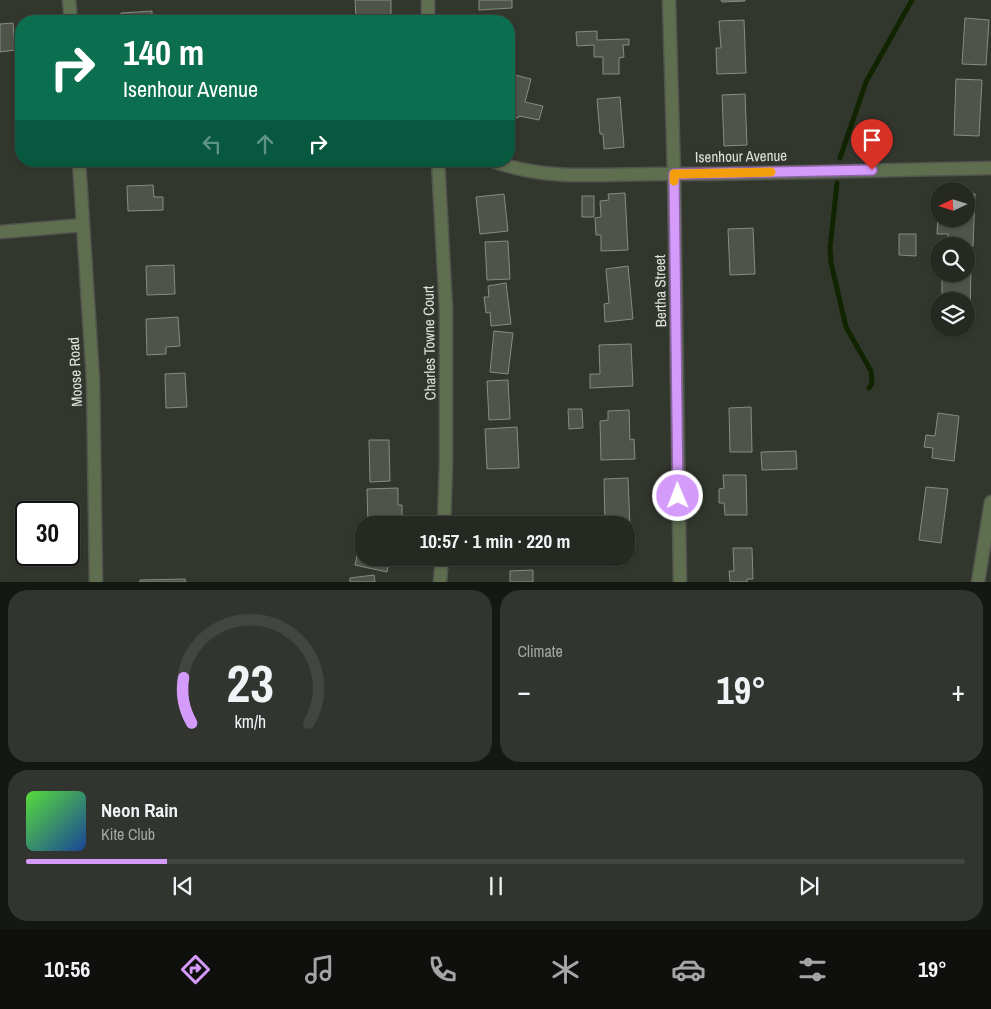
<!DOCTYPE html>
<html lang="en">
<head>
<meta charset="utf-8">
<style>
	body { margin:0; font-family:"Archivo Narrow",sans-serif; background:#32352f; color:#f1f3f6; height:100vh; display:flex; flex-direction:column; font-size:19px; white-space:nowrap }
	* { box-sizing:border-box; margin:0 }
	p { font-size:16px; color:#a4a6a5 }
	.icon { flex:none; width:28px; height:28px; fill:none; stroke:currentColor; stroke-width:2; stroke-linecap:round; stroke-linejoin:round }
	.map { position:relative; height:582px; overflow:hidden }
	.details { display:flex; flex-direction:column; gap:8px; padding:8px; background:#151713; flex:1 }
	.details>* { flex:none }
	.hud { position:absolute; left:15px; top:15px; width:500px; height:152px; border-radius:20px; box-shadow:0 1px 4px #0004,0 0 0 1px #424540; background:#0b6e4f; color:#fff; overflow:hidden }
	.needle { width:32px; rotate:266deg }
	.fabs { position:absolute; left:930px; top:182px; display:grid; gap:10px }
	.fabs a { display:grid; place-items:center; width:45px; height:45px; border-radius:50%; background:#262922; box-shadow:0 1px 4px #0004,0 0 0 1px #424540; font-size:25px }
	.speed { position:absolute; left:15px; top:501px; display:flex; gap:10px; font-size:25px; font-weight:700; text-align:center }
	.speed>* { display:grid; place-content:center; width:65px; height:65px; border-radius:50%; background:#262922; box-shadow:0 1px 4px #0004,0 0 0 1px #424540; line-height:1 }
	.speed .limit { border:2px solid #111; border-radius:8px; background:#fff; color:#111 }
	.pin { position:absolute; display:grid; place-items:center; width:42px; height:42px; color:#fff; margin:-51px -21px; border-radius:50% 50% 50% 0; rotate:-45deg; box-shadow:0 0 5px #0007 }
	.pin .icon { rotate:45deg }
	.me { position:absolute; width:55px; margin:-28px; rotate:359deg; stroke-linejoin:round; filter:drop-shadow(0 0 4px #0008) }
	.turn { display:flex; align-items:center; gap:18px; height:105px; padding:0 25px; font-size:22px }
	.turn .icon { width:65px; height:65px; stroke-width:2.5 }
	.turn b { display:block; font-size:35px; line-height:42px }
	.lanes { display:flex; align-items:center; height:48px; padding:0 25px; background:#0003; justify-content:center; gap:25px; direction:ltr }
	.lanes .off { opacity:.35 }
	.big { font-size:38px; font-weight:700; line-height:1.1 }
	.details .widget { flex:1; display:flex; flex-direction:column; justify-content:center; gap:8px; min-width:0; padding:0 18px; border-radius:20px; background:#32352f }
	.details .dial { align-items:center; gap:0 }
	.dial svg { height:130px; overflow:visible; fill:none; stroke:#424540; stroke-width:7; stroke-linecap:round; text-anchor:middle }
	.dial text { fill:#f1f3f6; stroke:none }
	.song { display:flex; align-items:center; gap:15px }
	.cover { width:60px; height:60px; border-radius:8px; background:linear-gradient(135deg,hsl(110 70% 55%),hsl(220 70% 35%)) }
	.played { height:5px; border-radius:2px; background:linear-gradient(90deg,#d59bfa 15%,#424540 15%) }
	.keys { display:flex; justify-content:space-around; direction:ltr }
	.heat { display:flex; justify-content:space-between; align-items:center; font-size:28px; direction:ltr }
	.details .tiles { flex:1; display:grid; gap:8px; grid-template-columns:1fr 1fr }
	.widget:last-child { grid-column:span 2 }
	.trip { position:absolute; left:355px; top:516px; width:280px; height:50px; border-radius:20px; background:#262922; box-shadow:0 1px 4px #0004,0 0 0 1px #424540; font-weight:700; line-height:50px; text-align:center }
	.tab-bar { display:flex; height:80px; justify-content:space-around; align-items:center; background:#0f100e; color:#a4a6a5 }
	.tab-bar .icon { width:35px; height:35px }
	.tab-bar .active { color:#d59bfa }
	.tab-bar b { font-size:22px; color:#f1f3f6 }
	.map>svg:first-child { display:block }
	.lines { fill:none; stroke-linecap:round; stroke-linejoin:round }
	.stream { stroke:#112400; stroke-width:5 }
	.building { fill:#4f544b; stroke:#868c81 }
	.minor-casing { stroke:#51554d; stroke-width:15 }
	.minor { stroke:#5e6e4f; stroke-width:12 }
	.route-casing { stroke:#8a65a2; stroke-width:12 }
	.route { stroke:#d59bfa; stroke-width:9 }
	.slow { stroke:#f59e0b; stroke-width:9 }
	.labels { text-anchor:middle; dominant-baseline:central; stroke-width:5; stroke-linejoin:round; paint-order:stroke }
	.street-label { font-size:15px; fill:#dde0db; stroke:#32372e }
</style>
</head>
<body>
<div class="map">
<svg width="991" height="582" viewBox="0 0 991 582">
	<rect width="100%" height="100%" fill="#32372e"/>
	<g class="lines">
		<path class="stream" d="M840,158L866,82L912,0
			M837,183L830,248L831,263L846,327L871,371L872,383L869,388"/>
	</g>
	<path class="building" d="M355,0H391V16L356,17Z
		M479,0H512V8L479,10Z
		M721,0H745V1L722,2Z
		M152,11V21H121V13Z
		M965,18L989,20L986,65L962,64Z
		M744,20L746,73L717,74L716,48H721L719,21Z
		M13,23L15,50L0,52V24Z
		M597,31V40L629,39V45H623L624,57L619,58V74H603V57H594V45L577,46L576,32Z
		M515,75L531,79L525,102L543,106L539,120L519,116L518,118L510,116L511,112L509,111V102Z
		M956,79L982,80L979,136L954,135Z
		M745,94L747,145L724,146L722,95Z
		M620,97L624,147L604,149L603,134H600L597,99Z
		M153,185L154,197H163V210L128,211L127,186Z
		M625,193L628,250L601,251V235H596L595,218L601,217L600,201L609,200L608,194Z
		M966,193L975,194L973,246L948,245V234H937L939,198V219H966Z
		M504,194L508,231L480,234L476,197Z
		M582,196H594V217H582Z
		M753,228L755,274L730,275L728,229Z
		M899,234H916V256L899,255Z
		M508,241L510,279L487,280L485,242Z
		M174,265L175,294L147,295L146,266Z
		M966,265H971L970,317H966V301H942V274H966Z
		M628,266L633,319L605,322L604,304L609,303L606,269Z
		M506,283L511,324L491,326L490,312L486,313L484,297H489L488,286Z
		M178,317L180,346L166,347V354L147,355L146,319Z
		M494,331L513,333L508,374L490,372Z
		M631,344L633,386L590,388V374H600L599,345Z
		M185,373L187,407L166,408L165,374Z
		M508,380L510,419L489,420L487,381Z
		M751,407L752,452H730L729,408Z
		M568,409H582L583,428L569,429Z
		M629,410L630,440L634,439L635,459L601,460L600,421L608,420V411Z
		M938,413L959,416L954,461L932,458L933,448L924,447L926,435L935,436Z
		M517,427L519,468L487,469L485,429Z
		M369,440H389L390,481L370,482Z
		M796,451L797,469L762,470L761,452Z
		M723,475H746L747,515H725L724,503H719V489L724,488Z
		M628,478L630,527H626V525H605L604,479Z
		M926,487L948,489L941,543L919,540Z
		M398,488V505H402V522L368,523L367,489Z
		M363,527L364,558H390L387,572L355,565Z
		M733,548H752L753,579H747V582H730L729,571H734Z
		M533,570V582H510V571Z
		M374,575L375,582H350V578Z
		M185,579L186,582H140V580Z"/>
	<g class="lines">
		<g class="minor-casing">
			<path id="minor" d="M69,0L71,21
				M428,0V21
				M669,0L674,174L680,582
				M79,161L93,380L96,582
				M438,161L446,310V463L444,525
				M493,161C544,181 604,174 658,174C769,174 880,170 991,168
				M0,232L83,225
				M440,582L442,558
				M978,582L991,502"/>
		</g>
		<use href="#minor" class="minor"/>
	</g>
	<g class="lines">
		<g class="route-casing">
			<path id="route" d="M678,496L674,174L872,170"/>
		</g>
		<use href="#route" class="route"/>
		<path class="slow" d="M674,181V174L771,172"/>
	</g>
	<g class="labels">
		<g class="street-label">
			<text transform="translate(741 156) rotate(-1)">Isenhour Avenue</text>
			<text transform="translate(660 291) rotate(-91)">Bertha Street</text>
			<text transform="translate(429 343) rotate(-91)">Charles Towne Court</text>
			<text transform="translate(75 372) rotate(-93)">Moose Road</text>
		</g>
	</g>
</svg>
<div class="fabs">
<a><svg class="needle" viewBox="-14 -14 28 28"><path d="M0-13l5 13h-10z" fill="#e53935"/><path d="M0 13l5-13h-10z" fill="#a4a6a5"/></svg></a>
<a><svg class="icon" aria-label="search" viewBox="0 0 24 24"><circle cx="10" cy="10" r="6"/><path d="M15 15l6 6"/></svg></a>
<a><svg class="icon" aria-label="layers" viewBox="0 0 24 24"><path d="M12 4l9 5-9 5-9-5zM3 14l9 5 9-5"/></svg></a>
</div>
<div class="speed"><div class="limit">30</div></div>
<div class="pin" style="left:872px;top:170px;background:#d93025"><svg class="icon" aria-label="arrive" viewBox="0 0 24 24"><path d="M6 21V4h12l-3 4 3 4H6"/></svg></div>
<svg class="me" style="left:678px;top:496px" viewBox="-20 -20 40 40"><circle r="17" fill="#d59bfa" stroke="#fff" stroke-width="3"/><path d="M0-11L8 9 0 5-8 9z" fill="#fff"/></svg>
<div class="trip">10:57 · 1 min · 220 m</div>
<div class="hud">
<div class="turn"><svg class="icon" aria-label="right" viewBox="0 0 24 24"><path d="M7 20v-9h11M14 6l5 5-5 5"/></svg><div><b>140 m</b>Isenhour Avenue</div></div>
<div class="lanes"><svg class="icon off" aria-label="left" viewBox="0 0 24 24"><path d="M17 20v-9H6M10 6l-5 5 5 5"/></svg><svg class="icon off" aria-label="ahead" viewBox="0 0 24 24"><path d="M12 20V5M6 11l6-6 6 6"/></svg><svg class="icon" aria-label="right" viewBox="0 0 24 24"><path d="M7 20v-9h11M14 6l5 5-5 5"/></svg></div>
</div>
</div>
<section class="details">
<div class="tiles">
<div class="widget dial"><svg viewBox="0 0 100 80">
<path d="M14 69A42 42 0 1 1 86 69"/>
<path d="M14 69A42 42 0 0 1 9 41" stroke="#d59bfa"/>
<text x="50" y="56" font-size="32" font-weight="700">23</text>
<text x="50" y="72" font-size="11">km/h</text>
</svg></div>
<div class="widget"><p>Climate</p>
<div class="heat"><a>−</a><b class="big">19°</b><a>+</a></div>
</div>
<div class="widget">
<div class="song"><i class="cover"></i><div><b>Neon Rain</b><p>Kite Club</p></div></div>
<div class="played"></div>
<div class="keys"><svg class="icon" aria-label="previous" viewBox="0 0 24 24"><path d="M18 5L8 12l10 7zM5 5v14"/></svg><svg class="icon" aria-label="pause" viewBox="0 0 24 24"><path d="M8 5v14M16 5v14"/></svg><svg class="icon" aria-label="next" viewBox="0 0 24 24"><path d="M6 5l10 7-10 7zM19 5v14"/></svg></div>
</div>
</div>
</section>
<nav class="tab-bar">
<b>10:56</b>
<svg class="icon active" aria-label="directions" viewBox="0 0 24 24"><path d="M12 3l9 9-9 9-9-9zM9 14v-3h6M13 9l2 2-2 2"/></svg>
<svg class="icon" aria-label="music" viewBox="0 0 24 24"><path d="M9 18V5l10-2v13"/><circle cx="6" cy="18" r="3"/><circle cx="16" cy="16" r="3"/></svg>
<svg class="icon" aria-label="phone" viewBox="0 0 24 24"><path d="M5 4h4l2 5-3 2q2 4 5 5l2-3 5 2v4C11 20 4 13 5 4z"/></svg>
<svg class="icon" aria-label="climate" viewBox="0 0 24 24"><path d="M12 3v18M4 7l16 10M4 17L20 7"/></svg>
<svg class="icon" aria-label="car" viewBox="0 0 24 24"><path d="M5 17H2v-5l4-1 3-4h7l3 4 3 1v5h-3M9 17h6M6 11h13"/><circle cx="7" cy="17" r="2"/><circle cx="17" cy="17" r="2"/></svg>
<svg class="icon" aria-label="filters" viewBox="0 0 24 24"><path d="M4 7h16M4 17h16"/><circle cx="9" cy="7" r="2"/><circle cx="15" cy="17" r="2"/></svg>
<b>19°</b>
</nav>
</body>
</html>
